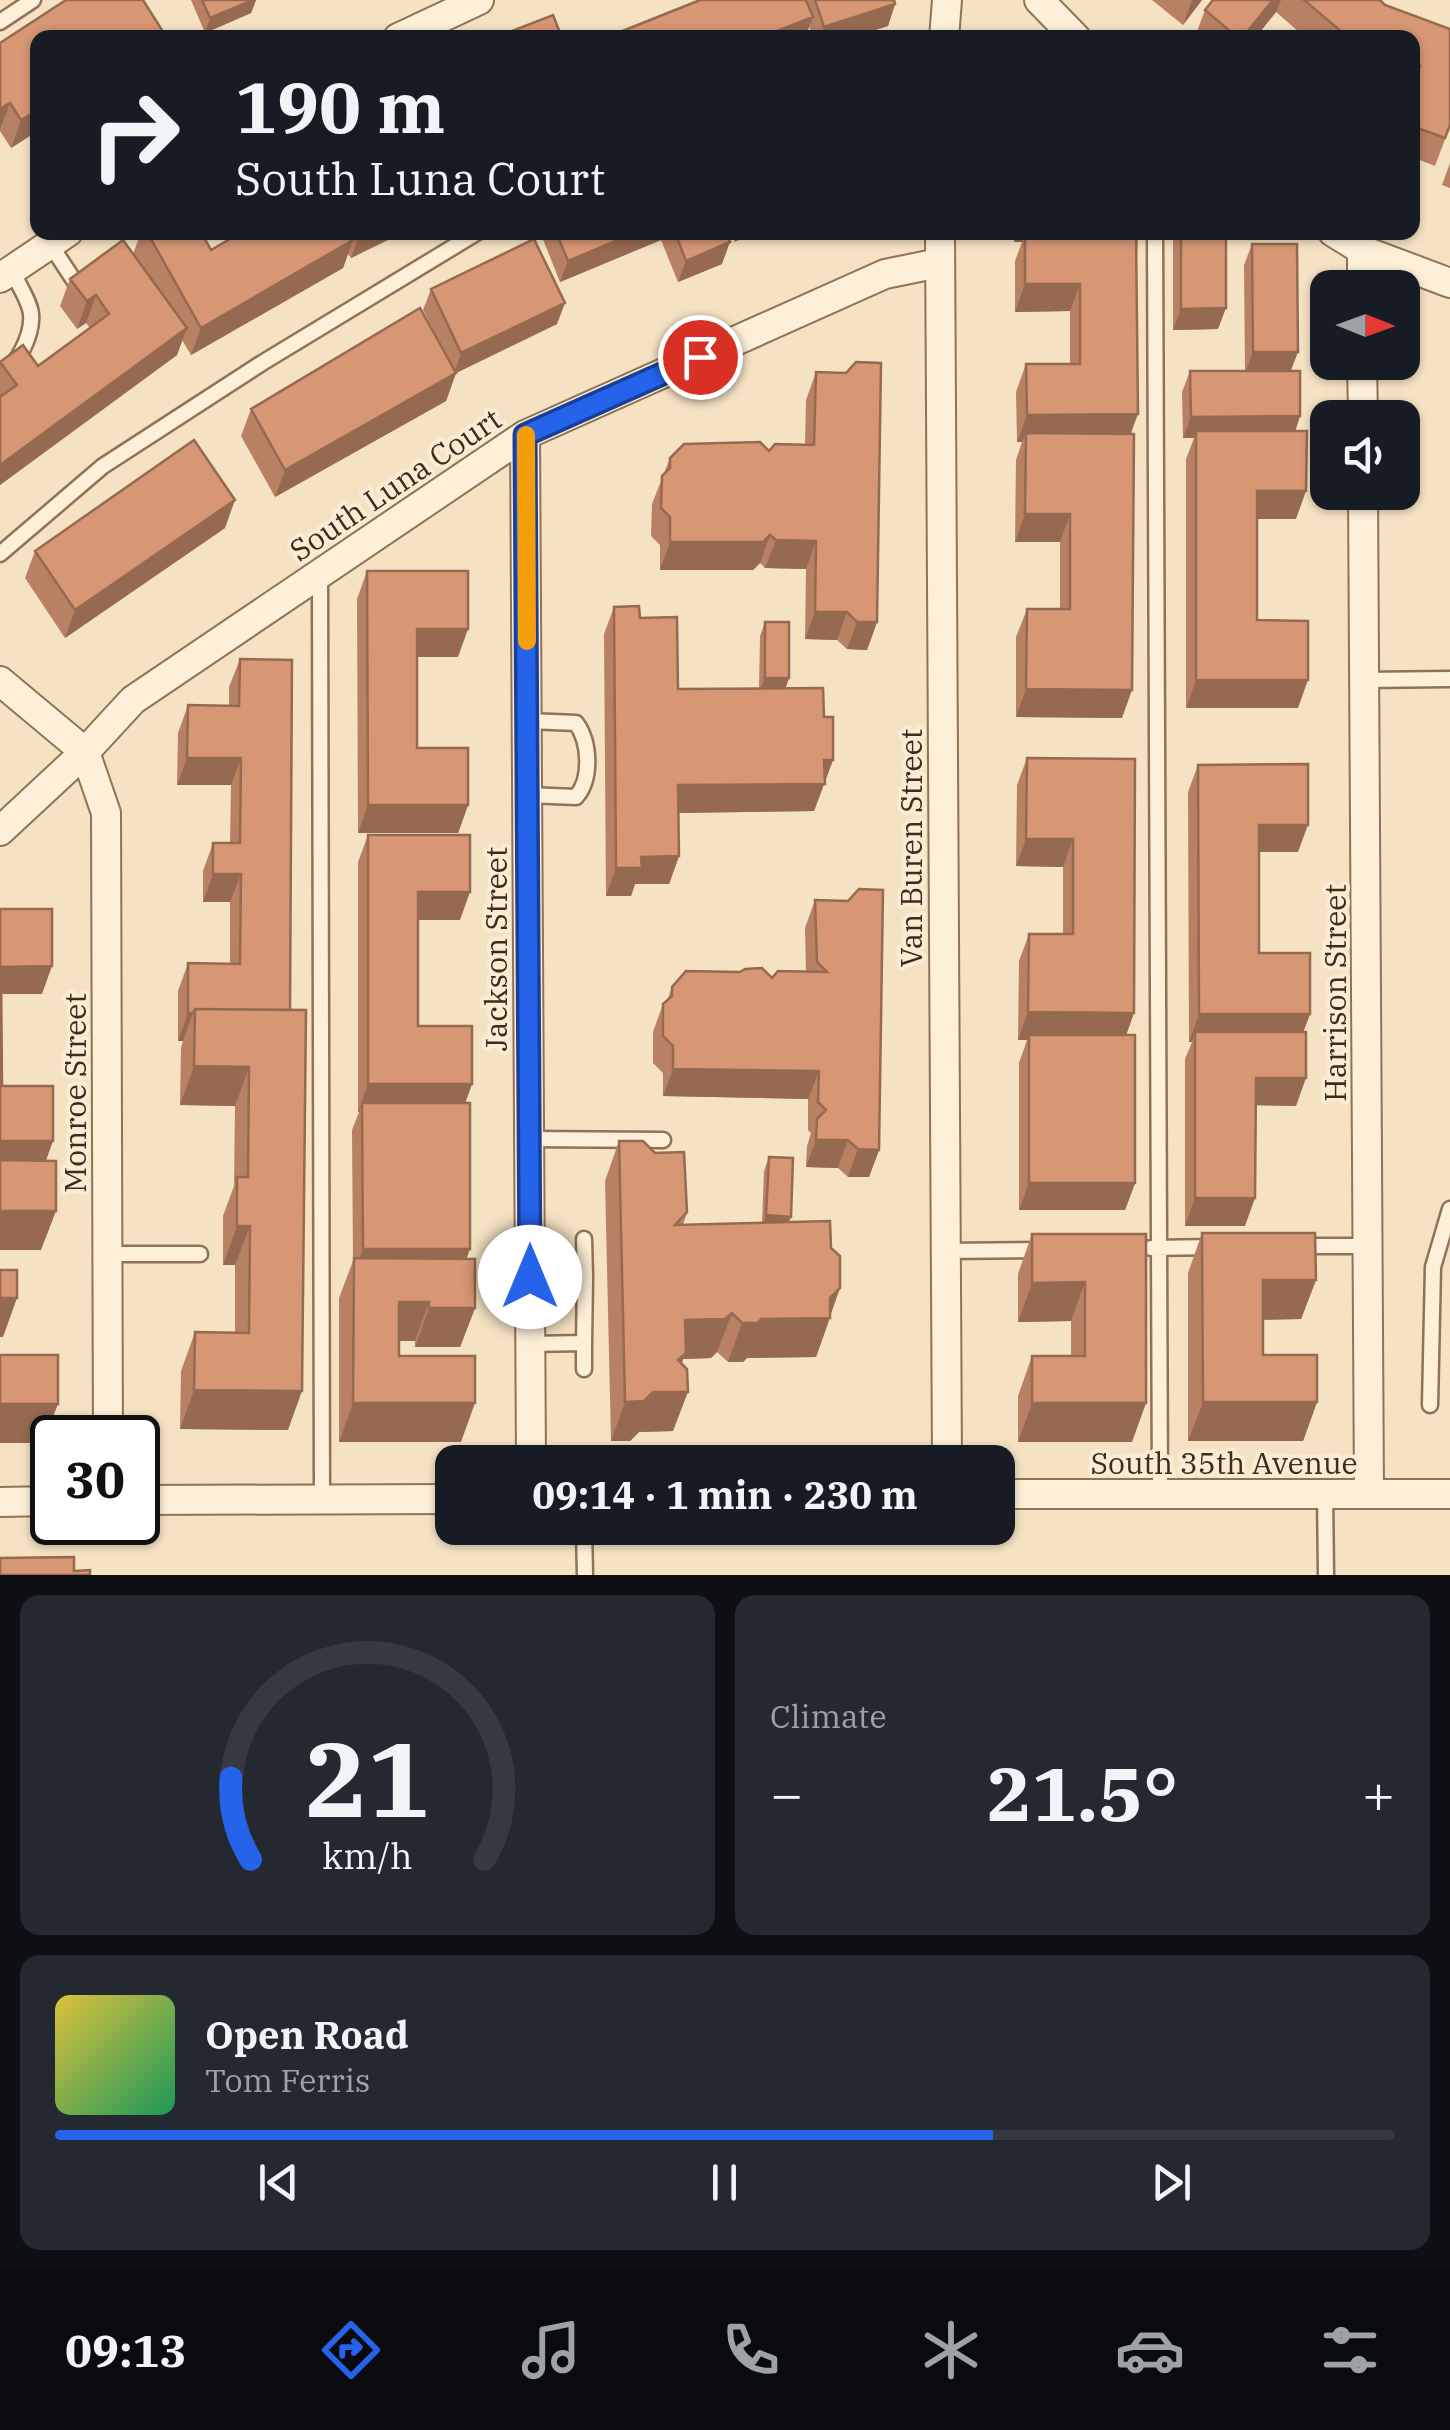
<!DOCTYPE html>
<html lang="en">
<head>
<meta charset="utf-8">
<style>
	body { margin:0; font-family:"IBM Plex Serif",serif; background:#242831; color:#f1f3f6; height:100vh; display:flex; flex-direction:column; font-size:38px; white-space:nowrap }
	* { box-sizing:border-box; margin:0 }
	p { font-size:32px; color:#9ea1a6 }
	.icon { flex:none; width:55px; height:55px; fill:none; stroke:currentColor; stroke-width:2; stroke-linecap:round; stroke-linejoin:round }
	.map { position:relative; height:1575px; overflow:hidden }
	.sheet { display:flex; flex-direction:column; gap:20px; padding:20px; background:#0d0f14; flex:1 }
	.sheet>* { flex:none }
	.guide { position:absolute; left:30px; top:30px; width:1390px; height:210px; border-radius:20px; box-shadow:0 2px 8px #0004; background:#171b24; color:#f1f3f6; overflow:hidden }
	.needle { width:65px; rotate:91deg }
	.controls { position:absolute; left:1310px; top:270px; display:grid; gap:20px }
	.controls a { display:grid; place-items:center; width:110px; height:110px; border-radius:20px; background:#171b24; box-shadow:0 2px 8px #0004; font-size:50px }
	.speed { position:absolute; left:30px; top:1415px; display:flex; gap:20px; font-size:50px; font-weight:700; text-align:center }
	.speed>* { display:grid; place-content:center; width:130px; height:130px; border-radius:50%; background:#171b24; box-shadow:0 2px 8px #0004; line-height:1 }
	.speed .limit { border:5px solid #111; border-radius:15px; background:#fff; color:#111 }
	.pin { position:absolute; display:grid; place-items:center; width:85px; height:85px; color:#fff; margin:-42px; border:5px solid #fff; border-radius:50%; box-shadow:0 2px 10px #0007 }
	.me { position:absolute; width:110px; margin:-55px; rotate:0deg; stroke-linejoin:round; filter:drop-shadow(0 0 8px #0008) }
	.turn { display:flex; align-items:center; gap:35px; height:210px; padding:0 40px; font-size:45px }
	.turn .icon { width:130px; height:130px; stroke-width:2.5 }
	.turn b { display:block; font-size:70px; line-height:85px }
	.big { font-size:75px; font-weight:800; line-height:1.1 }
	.sheet .tile { flex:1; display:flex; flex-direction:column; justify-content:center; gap:15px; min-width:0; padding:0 35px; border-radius:20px; background:#242831 }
	.sheet .dial { align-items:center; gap:0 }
	.dial svg { height:260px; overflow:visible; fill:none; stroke:#363941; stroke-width:7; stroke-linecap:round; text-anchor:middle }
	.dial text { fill:#f1f3f6; stroke:none }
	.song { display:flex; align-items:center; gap:30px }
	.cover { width:120px; height:120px; border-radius:15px; background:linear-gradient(135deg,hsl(50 70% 55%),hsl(150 70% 35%)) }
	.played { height:10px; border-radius:5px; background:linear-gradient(90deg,#2563eb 70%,#363941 70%) }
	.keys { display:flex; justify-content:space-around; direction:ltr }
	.heat { display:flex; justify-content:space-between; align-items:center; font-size:55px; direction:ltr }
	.sheet .tiles { flex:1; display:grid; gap:20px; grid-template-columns:1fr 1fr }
	.tile:last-child { grid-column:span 2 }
	.trip { position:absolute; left:435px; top:1445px; width:580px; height:100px; border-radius:20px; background:#171b24; box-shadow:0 2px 8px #0004; font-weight:800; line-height:100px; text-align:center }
	.dock { display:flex; height:160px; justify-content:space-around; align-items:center; background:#090b0e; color:#9ea1a6 }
	.dock .icon { width:70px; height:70px }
	.dock .selected { color:#2563eb }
	.dock b { font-size:45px; color:#f1f3f6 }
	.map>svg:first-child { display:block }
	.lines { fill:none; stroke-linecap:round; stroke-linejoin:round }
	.service-casing { stroke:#917257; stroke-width:19 }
	.minor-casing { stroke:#917257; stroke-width:32 }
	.service { stroke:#fdefd8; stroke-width:14 }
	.minor { stroke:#fdefd8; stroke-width:28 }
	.wall { fill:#b98164 }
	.shaded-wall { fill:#966951 }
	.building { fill:#d79674; stroke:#966951; stroke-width:2.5 }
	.route-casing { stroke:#184099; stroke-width:25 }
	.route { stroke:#2563eb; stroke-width:18 }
	.slow { stroke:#f59e0b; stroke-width:18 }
	.labels { text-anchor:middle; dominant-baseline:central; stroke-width:8; stroke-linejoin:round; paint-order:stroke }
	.street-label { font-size:30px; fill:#3f2b1d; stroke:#faecd4 }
</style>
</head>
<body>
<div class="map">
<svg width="1450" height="1575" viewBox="0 0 1450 1575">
	<rect width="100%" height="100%" fill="#f4e2c3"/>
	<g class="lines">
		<g class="service-casing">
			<path id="service" d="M0,22L33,0
				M1155,232L1160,1494
				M50,244L79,288
				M0,377C17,366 33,335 31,314C30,301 17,283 12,270
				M0,554L103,466L262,363L478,232
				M320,575L322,1500
				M1365,680L1450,679
				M527,795L576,797C592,779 590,742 576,723L528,721
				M529,1139L663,1140
				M584,1239L585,1277
				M1301,1246H1368
				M1151,1248L1214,1247
				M945,1251L1044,1250
				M108,1254H200
				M529,1277H585L584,1343L530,1344
				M584,1343V1369
				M1430,1405L1433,1267L1450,1209
				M1325,1494L1326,1575
				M584,1528L585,1575"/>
		</g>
		<g class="minor-casing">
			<path id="minor" d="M1039,0L1076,38
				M398,38L479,0
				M944,38L947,0
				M940,232L947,1462
				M1333,232L1362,250L1450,283
				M1362,250V288
				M0,278L68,232
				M1362,362L1363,418
				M525,435L531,1462
				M1363,492L1369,1494
				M0,681L85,752L106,813L108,1438
				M0,831L85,752L133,700L525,435L885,274L939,263
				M998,1494H1450
				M138,1500L452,1499
				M0,1502L52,1501"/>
		</g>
		<use href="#service" class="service"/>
		<use href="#minor" class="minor"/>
	</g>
	<path class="wall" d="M191,0H256L251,13L205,33Z
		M700,0H894L895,4L888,26L850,38H813L809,26L805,38H605Z
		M1152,0H1202L1183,25Z
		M1213,0H1380L1385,5L1450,29V126L1435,166L1412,157V38H1306L1276,12L1255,38L1195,37L1205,10Z
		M38,38L36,132L11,148L0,131V43Z
		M1450,163V188L1442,185Z
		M141,232H201L211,250L242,232H404L351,258L348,254L343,268L191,355L182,340L177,355L0,485V362L38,366L90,328L86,323L77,329L60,306L70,279L133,254Z
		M540,232H726L722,264L678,282L661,240L560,282Z
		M1014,232H1138L1122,718L1016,717V637L1027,609H1060V542H1015L1016,460L1022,442H1017L1016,392L1026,364H1070V311L1015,312V261L1022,242H1014Z
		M1173,232H1226L1218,329L1173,330Z
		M1252,244L1291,371L1300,416L1295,431L1296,519H1257V620L1298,708H1186V459L1194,438H1183L1182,392L1190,371H1245L1244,265Z
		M431,289L557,324L456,373L446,401L275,497L241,436L251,409L436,336L423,310Z
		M816,372L877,622L867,650L847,649L837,640L805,639L806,569L765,568L760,563L753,570H660V545L651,536L652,504L670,458L769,451L805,445L806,400Z
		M225,528L65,638L25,578L35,551Z
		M367,571L458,657H417V748L468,805L458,833H358L357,599Z
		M614,607L640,618L678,689L759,688L760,636L765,622L789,678L785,688L824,717L833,760L814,811L679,813V856L669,884H635L631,896H606L604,634Z
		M240,659L288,1430L180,1429L181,1371L195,1332L235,1333V1265H223V1216L234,1186L235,1106L180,1105L181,1048L183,1041H178V991L188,963L230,964V902H203V871L213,843H230L231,785H177L178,733L188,705H229V687Z
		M1027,758L1135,759L1134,1013L1126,1035L1135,1183L1125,1210H1019V1063L1027,1040H1018L1019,961L1029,934H1063V867L1016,866L1017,785Z
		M1198,765L1298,852H1259V953L1310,1014L1303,1032L1296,1106L1255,1105L1245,1226H1185V1059L1192,1042H1189L1188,792Z
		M368,835L460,920H418V1026L472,1084L465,1103L466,1259L475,1308L460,1347H415V1341H399V1356L461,1442H339V1298L353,1261L352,1130L359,1112H358V862Z
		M815,900L879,1150L869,1177H848L838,1168L806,1167L807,1146L811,1133L808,1130V1099L663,1096V1073L653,1063V1032L663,1004L667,1001L672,987L772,978L806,972L805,928Z
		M619,1141L687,1212L683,1225L762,1223L764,1171L769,1157L789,1222L830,1318L816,1357L747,1358L743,1362H728L717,1352L711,1358L683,1359L673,1431L639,1432L630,1441H611L605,1181Z
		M1202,1233L1316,1280L1301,1319L1263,1320V1355L1317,1402L1303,1441H1188V1273Z
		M1032,1234H1146L1132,1442H1018V1396L1032,1356H1071V1321L1018,1322V1274Z"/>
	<path class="shaded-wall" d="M253,0H256L251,13L205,33L210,18Z
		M1192,0H1202L1183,25Z
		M1273,0H1281L1276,12L1255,38H1242Z
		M895,4L888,26L850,38H820L824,27Z
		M813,17L805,38H759Z
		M10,103L0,129V109Z
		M38,110L36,132L11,148L21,120Z
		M360,232H404L351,258Z
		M637,232H664L661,240L560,282L568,261Z
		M738,232H759L734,242Z
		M1018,232H1138L1134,242L1025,233L1022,242H1014Z
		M353,240L343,268L191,355L201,328Z
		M730,242L722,264L678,282L686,261Z
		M1025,284H1080L1070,311L1015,312Z
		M96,295L86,323L77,329L87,301Z
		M565,303L557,324L454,374L461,353Z
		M1226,308L1218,329L1173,330L1181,309Z
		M187,328L177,355L0,485V465Z
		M1253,352H1298L1290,373H1245Z
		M456,373L446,401L275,497L285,470Z
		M1138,414L1128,441L1026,433L1022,442H1017L1027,415Z
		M1300,416L1293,438L1196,431L1194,438H1183L1191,417Z
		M1257,491H1306L1296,519H1247Z
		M235,500L225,528L65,638L75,610Z
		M1025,514H1070L1060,542H1015Z
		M770,535L760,563L753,570H660L670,542Z
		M776,540L816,541L806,569L765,568Z
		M815,612H847L837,640L805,639Z
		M857,622H877L867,650L847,649Z
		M417,629H468L458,657H407Z
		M765,678H789L784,693L759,692Z
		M1196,680H1308L1298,708H1186Z
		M1026,689L1132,690L1122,718L1016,717Z
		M187,758H241L231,785H177Z
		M824,760H833L814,811L668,813L678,785Z
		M368,805H468L458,833H358Z
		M1259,825H1308L1298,852H1248Z
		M1026,839H1073L1063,867L1016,866Z
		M679,856L669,884H635L631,896H606L616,868L641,857Z
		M213,874H241L230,902H203Z
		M418,892H470L460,920H408Z
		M52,966L42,994H0L1,967Z
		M1028,1012L1134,1013L1124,1041L1029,1035L1027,1040H1018Z
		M188,1013H193L183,1041H178Z
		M1199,1014H1310L1300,1041L1195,1032L1192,1042H1189Z
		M194,1066L249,1067L235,1106L180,1105Z
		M673,1069L819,1071L808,1099L663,1096Z
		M1256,1078H1306L1296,1106L1246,1105Z
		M368,1084H472L462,1112L362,1103L359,1112H358Z
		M816,1140H848L838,1168L806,1167Z
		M0,1141H53L43,1169H0Z
		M858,1149L879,1150L869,1177H848Z
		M1029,1183H1135L1125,1210H1019Z
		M1195,1198H1255L1245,1226H1185Z
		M0,1211H56L41,1250H0Z
		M766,1215L791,1217L785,1231L761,1230Z
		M237,1226H250L235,1265H223Z
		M363,1249H470L460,1277H353Z
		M1263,1280H1316L1301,1319L1249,1320Z
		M1085,1282L1071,1321L1018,1322L1032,1283Z
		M840,1288L816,1357L747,1358L743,1362H728L742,1323L761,1319L830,1298Z
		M0,1298H17L3,1337H0Z
		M399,1302H429L415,1341H385Z
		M429,1308H475L460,1347H415Z
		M732,1313L717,1352L711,1358L683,1359L671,1392H688L673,1431L639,1432L630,1441H611L625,1402L685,1320Z
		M194,1390L302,1391L288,1430L180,1429Z
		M1203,1402H1317L1303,1441H1188Z
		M353,1403H475L461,1442H339Z
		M1032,1403H1146L1132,1442H1018Z
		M0,1404H58L43,1443H0Z"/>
	<path class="building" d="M66,0H143L167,38H38V80L33,83L38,91V110L21,120L10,103L0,109V43Z
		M202,0H253L210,18Z
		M700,0H806L813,17L759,38H605Z
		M815,0H894L895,4L824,27Z
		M1213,0H1273L1242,38H1238L1205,10Z
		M1304,0H1380L1385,5L1450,29V125L1445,138L1412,126V88L1420,66L1412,63V38H1349Z
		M553,15L562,38H494Z
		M147,232H201L211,250L242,232H349L353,240L201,328Z
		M556,232H637L568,261Z
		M675,232H726L730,242L686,261Z
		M1181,232H1226V308L1181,309Z
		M1025,233H1136L1138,414L1027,415L1026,364H1080V284H1025Z
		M534,239L565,303L461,353L431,289Z
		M123,240L187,328L0,465V397L17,385L0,362L23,345L38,366L109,314L96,295L87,301L70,279Z
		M1252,244H1297L1298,352H1253Z
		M420,308L456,373L285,470L251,409Z
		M856,362L881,363L877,622H857L847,612H815L816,541L776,540L770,535L763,542H670V517L661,508L662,476L670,468V458L684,444L760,442L769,451L775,444L814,445L816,372L846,373Z
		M1190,371H1300V416L1191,417Z
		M1196,431H1307L1306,491H1257V620L1308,621V680H1196Z
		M1026,433L1134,434L1132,690L1026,689L1027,609H1070V514H1025Z
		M194,440L235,500L75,610L35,551Z
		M367,571H468V629H417V748H468V805H368Z
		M639,606L640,618L677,617L678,689L823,688L824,717H833V760H824L825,784L678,785L679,856L641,857L642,868H616L614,607Z
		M765,622H789V678H765Z
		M240,659L292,660L290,1010L195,1009L193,1013H188V963L240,964L241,874H213V843H240L241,758H187L188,705L239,706Z
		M1027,758L1135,759L1134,1013L1028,1012L1029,934H1073V839H1026Z
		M1308,764V825H1259V953H1310V1014H1199L1198,765Z
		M368,835H470V892H418V1026H472V1084H368Z
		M859,889L883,890L879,1150L858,1149L848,1140H816L817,1119L826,1110L818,1102L819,1071L673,1069V1046L663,1036V1004L672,996V987L686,971L740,972L745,969L762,968L772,978L778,971L827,972L817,962L815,900L848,901Z
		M0,909H52V966L1,967L2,1086H53V1141H0Z
		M195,1009L306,1010L302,1391L194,1390L195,1332L249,1333L250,1226H237V1177H248L249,1067L194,1066Z
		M1195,1032H1306V1078H1256L1255,1198H1195Z
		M1029,1035H1135V1183H1029Z
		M362,1103H470V1249H363Z
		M619,1141H643L655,1153L684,1152L687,1212L675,1225L830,1221L831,1248L840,1256V1288L830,1298V1318L761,1319L758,1323H742L732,1313L725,1319L685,1320L686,1353L678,1360L687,1369L688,1392H653L644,1401L625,1402Z
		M769,1157L793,1158L791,1217L766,1215Z
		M0,1160L56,1161V1211H0Z
		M1202,1233H1315L1316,1280H1263V1355H1317V1402H1203Z
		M1032,1234H1146V1403H1032V1356H1085V1282L1032,1283Z
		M354,1258L475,1259V1308H429V1302H399V1356H475V1403H353Z
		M0,1270H17V1298H0Z
		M0,1355H58V1404H0Z
		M74,1557V1571L90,1570V1575H0V1558Z"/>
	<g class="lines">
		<g class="route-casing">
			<path id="route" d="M530,1277L525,435L700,357"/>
		</g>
		<use href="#route" class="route"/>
		<path class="slow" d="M526,435L527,641"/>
	</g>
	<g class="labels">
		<g class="street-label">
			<text transform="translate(395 484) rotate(-34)">South Luna Court</text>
			<text transform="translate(910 848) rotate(-90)">Van Buren Street</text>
			<text transform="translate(495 949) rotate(-90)">Jackson Street</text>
			<text transform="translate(1334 993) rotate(-90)">Harrison Street</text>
			<text transform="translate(74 1093) rotate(-90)">Monroe Street</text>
			<text x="1224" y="1462">South 35th Avenue</text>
		</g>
	</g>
</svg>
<div class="controls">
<a><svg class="needle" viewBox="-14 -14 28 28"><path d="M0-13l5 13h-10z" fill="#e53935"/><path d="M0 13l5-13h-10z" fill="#9ea1a6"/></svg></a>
<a><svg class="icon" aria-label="sound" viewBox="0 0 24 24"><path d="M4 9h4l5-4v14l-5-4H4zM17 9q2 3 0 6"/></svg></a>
</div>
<div class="speed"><div class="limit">30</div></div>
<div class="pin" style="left:700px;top:357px;background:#d93025"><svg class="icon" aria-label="arrive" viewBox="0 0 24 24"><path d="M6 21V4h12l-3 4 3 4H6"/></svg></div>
<svg class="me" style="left:530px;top:1277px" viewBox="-20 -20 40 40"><circle r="19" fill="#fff"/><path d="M0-13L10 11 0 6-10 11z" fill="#2563eb"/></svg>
<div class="trip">09:14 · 1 min · 230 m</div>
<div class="guide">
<div class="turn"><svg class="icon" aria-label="right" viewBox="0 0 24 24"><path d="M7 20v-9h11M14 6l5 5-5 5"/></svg><div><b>190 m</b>South Luna Court</div></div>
</div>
</div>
<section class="sheet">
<div class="tiles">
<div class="tile dial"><svg viewBox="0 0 100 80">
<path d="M14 69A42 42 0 1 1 86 69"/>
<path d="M14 69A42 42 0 0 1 8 44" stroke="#2563eb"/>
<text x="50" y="56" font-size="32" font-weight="700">21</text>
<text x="50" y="72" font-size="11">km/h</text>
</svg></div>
<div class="tile"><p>Climate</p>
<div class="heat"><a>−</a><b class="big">21.5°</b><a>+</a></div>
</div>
<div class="tile">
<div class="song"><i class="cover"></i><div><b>Open Road</b><p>Tom Ferris</p></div></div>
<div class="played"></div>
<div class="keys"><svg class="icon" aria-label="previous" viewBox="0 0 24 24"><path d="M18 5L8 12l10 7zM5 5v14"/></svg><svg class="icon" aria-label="pause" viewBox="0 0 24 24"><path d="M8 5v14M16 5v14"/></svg><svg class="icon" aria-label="next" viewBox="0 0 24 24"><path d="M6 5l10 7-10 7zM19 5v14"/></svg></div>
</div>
</div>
</section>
<nav class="dock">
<b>09:13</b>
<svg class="icon selected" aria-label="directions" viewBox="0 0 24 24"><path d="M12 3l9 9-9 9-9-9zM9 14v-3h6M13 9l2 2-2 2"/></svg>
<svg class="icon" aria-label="music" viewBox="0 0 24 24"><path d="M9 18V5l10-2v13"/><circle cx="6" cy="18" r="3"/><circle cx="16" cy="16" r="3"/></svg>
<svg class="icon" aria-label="phone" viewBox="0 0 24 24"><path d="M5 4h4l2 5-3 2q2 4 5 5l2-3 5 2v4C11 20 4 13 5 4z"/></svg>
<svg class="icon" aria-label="climate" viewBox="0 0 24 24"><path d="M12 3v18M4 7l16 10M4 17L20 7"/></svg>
<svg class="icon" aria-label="car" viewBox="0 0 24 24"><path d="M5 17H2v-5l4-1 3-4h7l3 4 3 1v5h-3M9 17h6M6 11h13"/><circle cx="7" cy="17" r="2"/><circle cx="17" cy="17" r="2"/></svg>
<svg class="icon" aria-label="filters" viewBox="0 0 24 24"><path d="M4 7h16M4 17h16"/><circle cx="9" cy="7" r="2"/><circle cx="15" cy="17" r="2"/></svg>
</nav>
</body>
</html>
